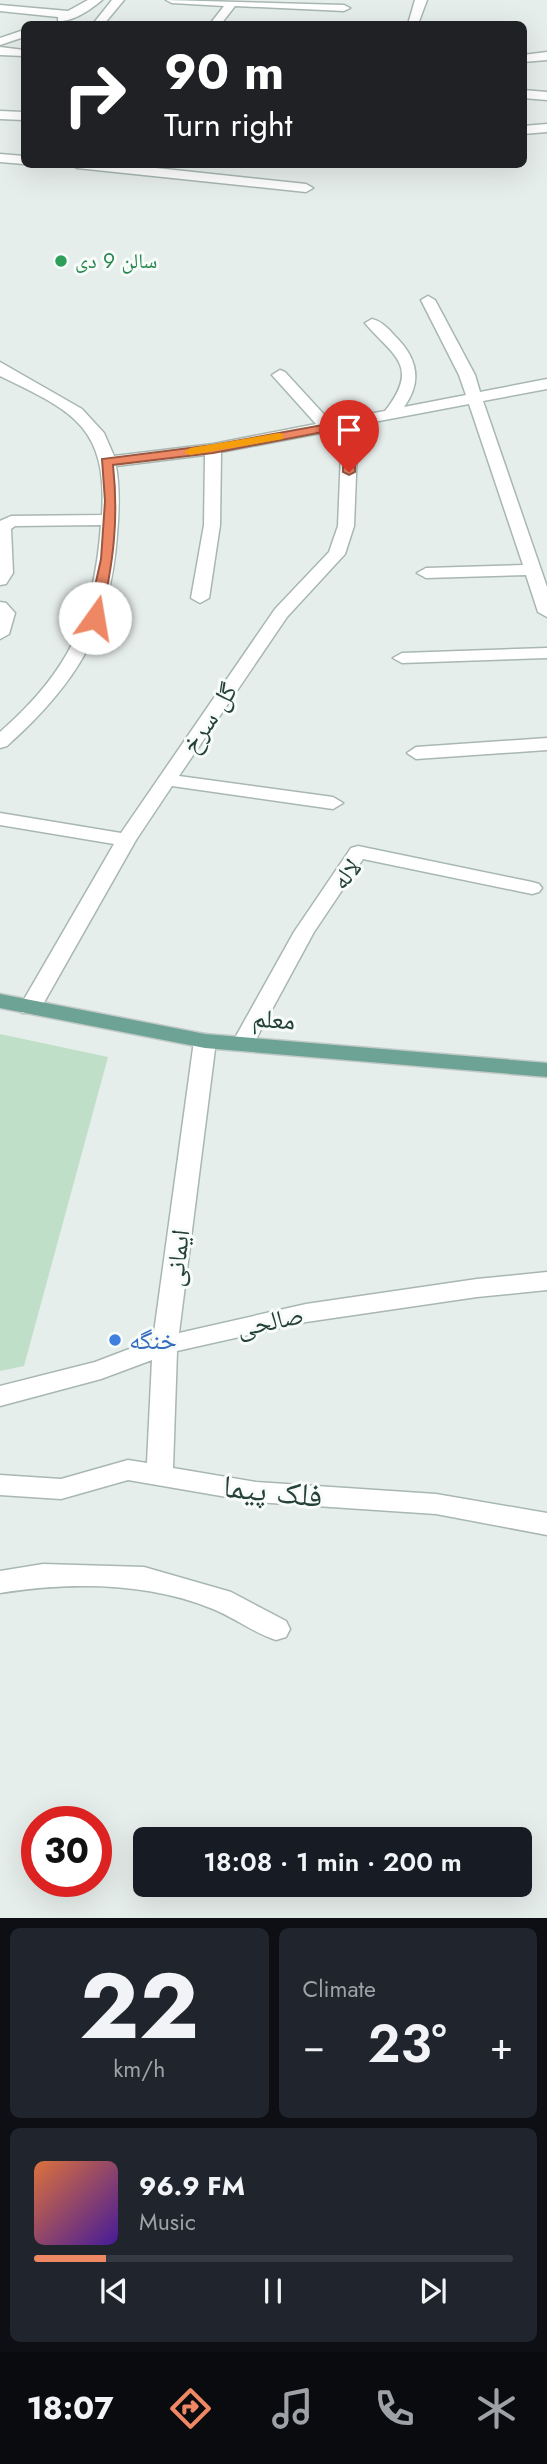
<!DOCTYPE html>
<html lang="en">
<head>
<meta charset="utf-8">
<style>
	body { margin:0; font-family:Jost,"Noto Naskh Arabic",sans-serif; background:#20242c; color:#f1f3f6; height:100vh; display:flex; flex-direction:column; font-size:26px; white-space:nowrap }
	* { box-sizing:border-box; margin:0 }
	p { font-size:23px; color:#9ea1a6 }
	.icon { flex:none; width:38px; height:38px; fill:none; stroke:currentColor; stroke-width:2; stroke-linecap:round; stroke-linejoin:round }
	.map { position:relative; height:1918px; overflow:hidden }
	.panel { display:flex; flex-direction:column; gap:10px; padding:10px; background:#0d0f14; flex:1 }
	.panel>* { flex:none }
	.top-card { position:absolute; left:21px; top:21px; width:506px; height:147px; border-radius:10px; box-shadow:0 7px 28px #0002; background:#202124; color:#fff; overflow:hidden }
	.speed { position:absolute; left:21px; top:1806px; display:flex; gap:14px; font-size:35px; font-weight:700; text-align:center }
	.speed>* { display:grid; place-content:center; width:91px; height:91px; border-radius:50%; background:#171b24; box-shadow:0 7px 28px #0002; line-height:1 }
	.speed .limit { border:10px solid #d22; background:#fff; color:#111 }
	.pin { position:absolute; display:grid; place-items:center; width:60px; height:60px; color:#fff; margin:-72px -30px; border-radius:50% 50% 50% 0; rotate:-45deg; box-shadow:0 0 7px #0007 }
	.pin .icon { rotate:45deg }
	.me { position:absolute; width:77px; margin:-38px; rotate:13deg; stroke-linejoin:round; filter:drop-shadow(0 0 5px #0008) }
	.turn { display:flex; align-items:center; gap:24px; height:147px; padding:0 28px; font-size:32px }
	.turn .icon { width:91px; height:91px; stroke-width:2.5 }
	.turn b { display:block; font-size:49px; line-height:60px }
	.big { font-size:52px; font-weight:600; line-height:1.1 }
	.panel .tile { flex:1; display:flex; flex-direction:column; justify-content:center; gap:10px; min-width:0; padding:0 24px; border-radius:10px; background:#20242c }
	.panel .dial { align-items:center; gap:0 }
	.dial b { font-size:91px; line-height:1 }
	.song { display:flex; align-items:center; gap:21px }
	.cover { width:84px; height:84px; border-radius:10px; background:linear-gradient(135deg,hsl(20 70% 55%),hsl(260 70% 35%)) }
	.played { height:7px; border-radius:4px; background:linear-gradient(90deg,#ee8764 15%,#363941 15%) }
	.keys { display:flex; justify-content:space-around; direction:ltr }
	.heat { display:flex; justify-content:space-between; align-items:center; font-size:38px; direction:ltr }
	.panel .tiles { flex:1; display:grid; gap:10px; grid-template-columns:1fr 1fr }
	.tile:last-child { grid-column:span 2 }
	.trip { position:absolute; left:133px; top:1827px; width:399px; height:70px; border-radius:10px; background:#171b24; box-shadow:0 7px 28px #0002; font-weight:600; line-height:70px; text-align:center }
	.menu { display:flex; height:112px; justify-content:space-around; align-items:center; background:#090b0e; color:#9ea1a6 }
	.menu .icon { width:49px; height:49px }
	.menu .on { color:#ee8764 }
	.menu b { font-size:32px; color:#f1f3f6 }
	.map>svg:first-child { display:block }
	.green { fill:#c0dfc8 }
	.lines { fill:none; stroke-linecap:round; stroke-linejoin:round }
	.minor-casing { stroke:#a8b7b2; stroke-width:3 }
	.major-casing { stroke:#c2cac8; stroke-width:3 }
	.minor { fill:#fff; fill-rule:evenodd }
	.major { fill:#6ca395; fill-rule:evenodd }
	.route { fill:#ee8764; stroke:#9b5841; stroke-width:2 }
	.slow { fill:#f59e0b }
	.leisure-dot { fill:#2e9e5b; stroke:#f7fbf9; stroke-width:2.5 }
	.shop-dot { fill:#3f7fe0; stroke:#f7fbf9; stroke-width:2.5 }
	.labels { text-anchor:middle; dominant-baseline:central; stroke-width:6; stroke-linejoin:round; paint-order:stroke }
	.far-leisure-label { font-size:21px; fill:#27864d; stroke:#f7fbf9; text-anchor:start }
	.street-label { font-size:26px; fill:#254139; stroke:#f7fbf9 }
	.shop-label { font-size:26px; fill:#366cbe; stroke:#f7fbf9; text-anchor:start }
	.near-street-label { font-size:32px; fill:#254139; stroke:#f7fbf9 }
</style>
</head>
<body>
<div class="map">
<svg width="547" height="1918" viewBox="0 0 547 1918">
	<rect width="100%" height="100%" fill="#e6eeeb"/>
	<path class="green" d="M0,1034L108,1057L24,1366L0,1371Z"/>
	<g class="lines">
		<g class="minor-casing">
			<path id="minor" d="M88,0H102C90,10 73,22 58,21V17L0,11V5L68,11Z
				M112,0H124L104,24H93Z
				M166,0L344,5L350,8L344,11L235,6L221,24H210L224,6L172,3Z
				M415,0H427L418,24H408Z
				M24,30V37L0,45V38Z
				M0,47L24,50V56L0,55Z
				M547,52V60L523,62V55Z
				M523,90L547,92V100L523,98Z
				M0,111L24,112V120L0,119Z
				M547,124V132L523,134V126Z
				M0,154L24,156V164L0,162Z
				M71,164H119L306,184L313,188L306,192L77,168Z
				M428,296L435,300L475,375L480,392L547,379V389L483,401L547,587V617L538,612L526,575L426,578L417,573L426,568L523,565L469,404L358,425L354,526L345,554L287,617L179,776L333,797L343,803L333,809L172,786L136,840L38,1013H22L19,1008L114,844L0,825V813L121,833L275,609L329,552L338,526L342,429L221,452L220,525L209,598L200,603L191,598L204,525L205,455L116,466C120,489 119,512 117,535C110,630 77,683 7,746L0,748V732C70,671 94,617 101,525L15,526L11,529L13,573L6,584L0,585V521L11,516L102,515C108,426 72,411 0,376V362L82,409L104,433L114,456L213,444L316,424L272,375L280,370L285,372L330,421L385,411C421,365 393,356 365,323L372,319C381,321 388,328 394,335C417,357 423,381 404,407L466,395L459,375L421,300Z
				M0,602L6,603L15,613L9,634L0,639Z
				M547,648V658L402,663L393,658L402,653Z
				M547,738V750L416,759L407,753L416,747Z
				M358,846L532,882L539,884L542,888L539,892L532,894L363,859L314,932L250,1050H234L231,1045L294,932L351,848Z
				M205,1034L213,1036L216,1041L179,1333L306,1304L477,1279L547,1272V1290L477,1297L306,1322L177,1351L173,1468L256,1482L436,1494L547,1513V1535L436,1514L256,1502L128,1480L61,1499L0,1495V1475L61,1479L128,1460L147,1463L152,1360L101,1379L0,1406V1386L95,1362L153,1340L194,1041L197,1036Z
				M43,1564L144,1567L231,1592L286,1621L290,1629L286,1637L276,1640C254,1633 235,1618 213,1609C147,1582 70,1582 0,1593V1571Z"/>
		</g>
		<g class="major-casing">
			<path id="major" d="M0,994L205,1034L547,1063V1077L205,1048L0,1008Z"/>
		</g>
		<use href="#minor" class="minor"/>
		<use href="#major" class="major"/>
	</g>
	<path class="route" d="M350,420L356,423L355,472L349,475L343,472L344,428L213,453L113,465C119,521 113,563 101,618L99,621H90L88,618L101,559L105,501L102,459L213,445Z"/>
	<path class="slow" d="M279,433L283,434V439L190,455L184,452L190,448Z"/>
	<circle class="leisure-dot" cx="61" cy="261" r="7"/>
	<circle class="shop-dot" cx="115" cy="1340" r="7"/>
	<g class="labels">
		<g class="far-leisure-label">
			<text x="75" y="261">سالن 9 دی</text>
		</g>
		<g class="street-label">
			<text transform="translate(209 718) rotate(-56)">گل سرخ</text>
			<text transform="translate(346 874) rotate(-51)">لاله</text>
			<text transform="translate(274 1019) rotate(4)">معلم</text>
			<text transform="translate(177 1258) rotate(-83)">ایمانی</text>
			<text transform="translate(270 1321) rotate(-12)">صالحی</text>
		</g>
		<g class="shop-label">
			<text x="129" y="1340">خنگه</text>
		</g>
		<g class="near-street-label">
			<text transform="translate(273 1491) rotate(6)">فلک پیما</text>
		</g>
	</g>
</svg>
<div class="speed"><div class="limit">30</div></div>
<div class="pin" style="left:349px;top:472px;background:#d93025"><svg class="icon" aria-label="arrive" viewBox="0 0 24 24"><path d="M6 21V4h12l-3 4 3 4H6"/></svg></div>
<svg class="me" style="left:95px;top:618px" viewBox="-20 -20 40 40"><circle r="19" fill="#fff"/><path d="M0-13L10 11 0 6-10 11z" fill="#ee8764"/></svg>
<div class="trip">18:08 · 1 min · 200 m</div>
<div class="top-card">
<div class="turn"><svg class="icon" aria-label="right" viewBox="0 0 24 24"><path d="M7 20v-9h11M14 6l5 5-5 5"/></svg><div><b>90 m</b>Turn right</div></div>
</div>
</div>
<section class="panel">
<div class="tiles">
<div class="tile dial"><b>22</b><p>km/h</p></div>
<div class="tile"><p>Climate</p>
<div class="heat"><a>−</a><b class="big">23°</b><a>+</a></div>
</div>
<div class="tile">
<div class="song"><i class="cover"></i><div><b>96.9 FM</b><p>Music</p></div></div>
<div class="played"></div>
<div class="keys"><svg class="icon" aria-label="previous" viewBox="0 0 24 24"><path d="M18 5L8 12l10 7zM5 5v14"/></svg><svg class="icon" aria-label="pause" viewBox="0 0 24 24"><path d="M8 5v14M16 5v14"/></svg><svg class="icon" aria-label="next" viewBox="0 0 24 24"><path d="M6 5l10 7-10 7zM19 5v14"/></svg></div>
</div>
</div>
</section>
<nav class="menu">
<b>18:07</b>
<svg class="icon on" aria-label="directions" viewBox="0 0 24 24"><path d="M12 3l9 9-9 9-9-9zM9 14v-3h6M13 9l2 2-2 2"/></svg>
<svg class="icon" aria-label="music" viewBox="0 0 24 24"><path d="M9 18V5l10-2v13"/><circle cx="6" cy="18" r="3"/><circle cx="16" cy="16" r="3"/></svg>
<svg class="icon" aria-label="phone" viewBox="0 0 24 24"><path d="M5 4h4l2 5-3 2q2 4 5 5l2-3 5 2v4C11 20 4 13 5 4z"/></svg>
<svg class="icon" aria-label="climate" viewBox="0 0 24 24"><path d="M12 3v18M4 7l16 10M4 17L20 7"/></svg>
</nav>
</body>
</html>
